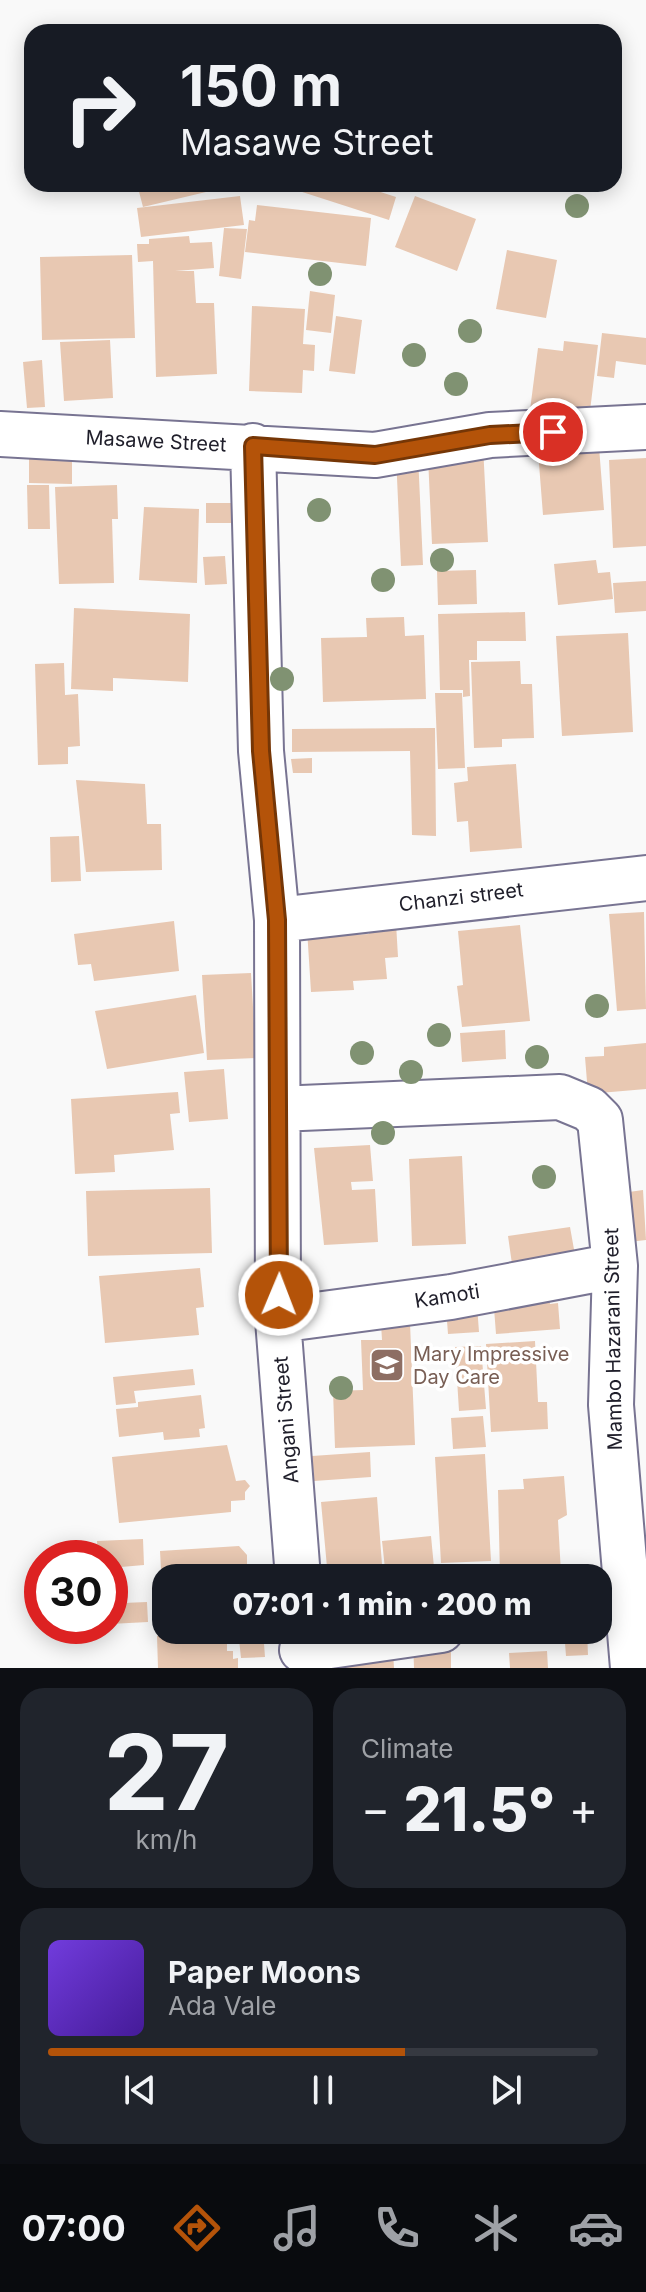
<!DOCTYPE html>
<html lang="en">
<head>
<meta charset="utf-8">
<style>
	body { margin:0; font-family:Inter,sans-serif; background:#20242c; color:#f1f3f6; height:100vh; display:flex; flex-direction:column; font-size:30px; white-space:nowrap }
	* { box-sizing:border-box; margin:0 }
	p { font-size:26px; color:#9ea1a6 }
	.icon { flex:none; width:44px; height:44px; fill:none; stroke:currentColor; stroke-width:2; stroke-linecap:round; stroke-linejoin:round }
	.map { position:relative; height:1668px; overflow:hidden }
	.sheet { display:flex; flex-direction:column; gap:20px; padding:20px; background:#0d0f14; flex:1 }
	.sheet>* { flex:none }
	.banner { position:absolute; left:24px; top:24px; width:598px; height:168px; border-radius:24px; box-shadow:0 4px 20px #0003; background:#171b24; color:#f1f3f6; overflow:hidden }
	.speed { position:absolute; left:24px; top:1540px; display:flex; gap:16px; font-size:40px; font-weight:700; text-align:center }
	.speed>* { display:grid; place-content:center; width:104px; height:104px; border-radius:50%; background:#171b24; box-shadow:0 4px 20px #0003; line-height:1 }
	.speed .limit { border:12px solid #d22; background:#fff; color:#111 }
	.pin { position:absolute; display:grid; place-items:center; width:68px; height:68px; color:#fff; margin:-34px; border:4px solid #fff; border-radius:50%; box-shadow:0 2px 8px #0007 }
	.me { position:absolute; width:88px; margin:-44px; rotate:1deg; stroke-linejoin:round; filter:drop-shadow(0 0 6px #0008) }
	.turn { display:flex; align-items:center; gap:28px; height:168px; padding:0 24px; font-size:36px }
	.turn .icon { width:104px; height:104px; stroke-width:2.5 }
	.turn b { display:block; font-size:56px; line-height:68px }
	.big { font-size:60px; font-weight:800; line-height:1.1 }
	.sheet .tile { flex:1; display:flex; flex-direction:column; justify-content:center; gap:12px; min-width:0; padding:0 28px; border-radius:24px; background:#20242c }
	.sheet .dial { align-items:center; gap:0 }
	.dial b { font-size:104px; line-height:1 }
	.song { display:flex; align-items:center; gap:24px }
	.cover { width:96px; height:96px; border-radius:12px; background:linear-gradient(135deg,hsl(260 70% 55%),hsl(260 70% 35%)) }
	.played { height:8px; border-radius:4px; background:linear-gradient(90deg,#b45309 65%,#363941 65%) }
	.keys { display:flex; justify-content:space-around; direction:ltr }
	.heat { display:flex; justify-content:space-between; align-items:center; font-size:44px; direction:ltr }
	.sheet .tiles { flex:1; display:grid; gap:20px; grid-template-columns:1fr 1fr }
	.tile:last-child { grid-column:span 2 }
	.trip { position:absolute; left:152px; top:1564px; width:460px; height:80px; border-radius:24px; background:#171b24; box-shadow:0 4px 20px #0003; font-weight:800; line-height:80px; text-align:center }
	.dock { display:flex; height:128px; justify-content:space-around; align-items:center; background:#090b0e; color:#9ea1a6 }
	.dock .icon { width:56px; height:56px }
	.dock .current { color:#b45309 }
	.dock b { font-size:36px; color:#f1f3f6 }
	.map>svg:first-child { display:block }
	.building { fill:#e8c8b2 }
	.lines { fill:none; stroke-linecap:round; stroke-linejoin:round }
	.minor-casing { stroke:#787492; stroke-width:48 }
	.minor { stroke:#fff; stroke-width:44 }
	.tree { fill:#809272 }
	.route-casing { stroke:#753606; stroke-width:20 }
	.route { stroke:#b45309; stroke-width:14 }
	.labels { text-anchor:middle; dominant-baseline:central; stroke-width:7; stroke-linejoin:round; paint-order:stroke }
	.street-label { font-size:20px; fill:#1f1e2a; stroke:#fff }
	.education-label { font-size:20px; fill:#785e54; stroke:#fff; text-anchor:start }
</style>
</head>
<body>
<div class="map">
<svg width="646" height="1668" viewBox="0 0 646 1668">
	<rect width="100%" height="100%" fill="#f9f9f9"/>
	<path class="building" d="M137,184H226L227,187L143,207Z
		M297,184H356L396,197L389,220L296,190Z
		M240,196L244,225L141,237L137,208Z
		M415,196L476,219L457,271L395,247Z
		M257,205L371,218L366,266L245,252L249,220L255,221Z
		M224,228L247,229L241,279L219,276Z
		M189,236L190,243L212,242L214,268L175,271H194L196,303H214L217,374L156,377L153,261L138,262L137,244H149V239Z
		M507,250L557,260L546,318L496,309Z
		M132,255L135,338L42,340L40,257Z
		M310,291L335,295L331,333L306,330Z
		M252,306L305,309L303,344L315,345L314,371L303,370L302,393L249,391Z
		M336,316L362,320L355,374L329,371Z
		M602,333L646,338V365L616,361L614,378L597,376Z
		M110,340L113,398L64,401L60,342Z
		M564,341L598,345L590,411L558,406L557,414L530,410L538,348L563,351Z
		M42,360L45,407L27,408L23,362Z
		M483,446L488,542L432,544L428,457Z
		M599,447L604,510L543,515L538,451Z
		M418,455L423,565L401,566L396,456Z
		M29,458L72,460V484L29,483Z
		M646,458V546L613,548L609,460Z
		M27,485H49L50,529H28Z
		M117,485L118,519H112L114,583L59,584L55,487Z
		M206,503H231V523H206Z
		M144,507L199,509L197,583L139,580Z
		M225,556L227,584L205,585L203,557Z
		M596,560L598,573L610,572L613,599L558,605L554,564Z
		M476,570L477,604L438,605L437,571Z
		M646,581V611L615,613L613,583Z
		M74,608L190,614L188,682L113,678V691L71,689Z
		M525,612L526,641H477V660H469L470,696L463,697V690H440L438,614Z
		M404,617L405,636L424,635L426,699L323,702L321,638L367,637L366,618Z
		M628,633L633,732L562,736L556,636Z
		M520,661L521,684H532L534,738L502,739V747L474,748L471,662Z
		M64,663L65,695L78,694L80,746L68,747V764L38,765L35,664Z
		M435,693H462L465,768L438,769Z
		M435,728L436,836L412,835L410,751L292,752V729Z
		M312,758V773H293L291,759Z
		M516,764L522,848L470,852L468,821L457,822L454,783L468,781L467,767Z
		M76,780L145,784L147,824H161L162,870L86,872Z
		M79,836L81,881L51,882L50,837Z
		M644,912L646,1009L617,1011L609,914Z
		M174,921L179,971L94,981L91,964L78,965L74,934Z
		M396,923L398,957L385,958L387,979L353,981L354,990L311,992L307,929L349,927L350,935L369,934L368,925Z
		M520,925L530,1021L462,1027L457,986L463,985L458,931Z
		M251,973L256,1058L207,1060L202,975Z
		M196,995L204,1053L107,1069L95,1011Z
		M505,1030L506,1059L462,1062L460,1033Z
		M646,1043V1089L588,1094L585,1057L604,1056V1047Z
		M224,1069L228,1119L189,1122L184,1072Z
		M178,1092L180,1113L170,1114L174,1150L114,1155L115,1172L75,1174L71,1099Z
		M370,1145L373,1181L351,1182L352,1190L375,1189L378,1242L324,1245L314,1148Z
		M462,1156L466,1244L412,1246L409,1159Z
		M210,1188L212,1253L88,1256L86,1191Z
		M643,1190L646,1240L629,1242L622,1193Z
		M570,1227L575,1255L512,1264L508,1236Z
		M200,1268L204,1307L196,1308L199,1335L105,1343L99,1276Z
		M549,1297L550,1304L558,1303L560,1329L496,1334L494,1308Z
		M477,1305L479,1332L448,1334L446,1308Z
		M410,1323L415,1445L335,1448L333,1391L363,1390L361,1340H382L381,1324Z
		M535,1341L538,1402H547L548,1429L491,1432L486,1344Z
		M481,1346L486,1409L459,1411L455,1347Z
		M193,1369L195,1385L134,1391L136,1403L116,1405L113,1377Z
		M201,1395L205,1428L199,1429L200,1437L164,1440L163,1432L119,1437L116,1409L138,1407V1402Z
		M483,1416L486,1447L453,1449L451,1418Z
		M227,1445L236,1481L245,1480L250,1486L245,1492V1500L231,1501V1512L119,1523L112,1457Z
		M370,1452L371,1477L314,1481L312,1456Z
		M485,1454L491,1561L441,1563L435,1457Z
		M564,1476L567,1515L558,1520L561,1573L500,1576L498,1490L524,1489L523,1479Z
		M377,1497L383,1578H328L321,1502Z
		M431,1536L435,1578H386L382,1541Z
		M143,1539L144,1565L121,1567L123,1603L147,1602L148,1622L110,1624V1558H98L97,1541Z
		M239,1546L247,1555V1578H166V1588L162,1587L160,1551Z
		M238,1630H263L265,1657L241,1658Z
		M564,1630H587L588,1655L566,1656Z
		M227,1633V1651H233V1659L238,1658V1668H158L157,1636Z
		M451,1636V1668H414L413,1638Z
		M393,1651L394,1668H338V1653Z
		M547,1651L548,1668H510L509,1653Z"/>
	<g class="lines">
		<g class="minor-casing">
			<path id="minor" d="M0,434L375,455L490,435L646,427
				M253,446L261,751L277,920L278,1320L298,1578
				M277,920L646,878
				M278,1109L560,1097L589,1109L600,1120L615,1266L611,1405L633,1668
				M278,1320L451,1297L615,1266
				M302,1650L441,1630"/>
		</g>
		<use href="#minor" class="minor"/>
	</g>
	<g class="tree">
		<circle cx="577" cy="206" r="12"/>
		<circle cx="320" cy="274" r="12"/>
		<circle cx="470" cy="331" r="12"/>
		<circle cx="414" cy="355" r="12"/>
		<circle cx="456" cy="384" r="12"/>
		<circle cx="319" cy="510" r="12"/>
		<circle cx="442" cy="560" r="12"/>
		<circle cx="383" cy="580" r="12"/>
		<circle cx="282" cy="679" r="12"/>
		<circle cx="597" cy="1006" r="12"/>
		<circle cx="439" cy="1035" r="12"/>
		<circle cx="362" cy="1053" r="12"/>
		<circle cx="537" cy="1057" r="12"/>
		<circle cx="411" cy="1072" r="12"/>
		<circle cx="383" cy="1133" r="12"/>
		<circle cx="544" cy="1177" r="12"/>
		<circle cx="341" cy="1388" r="12"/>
	</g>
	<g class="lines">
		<g class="route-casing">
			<path id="route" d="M279,1295L277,920L261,751L253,446L375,455L490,435L553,432"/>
		</g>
		<use href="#route" class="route"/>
	</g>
	<defs>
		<g id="school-square" transform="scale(1.8)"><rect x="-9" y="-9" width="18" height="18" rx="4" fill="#8d6e63" stroke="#fff"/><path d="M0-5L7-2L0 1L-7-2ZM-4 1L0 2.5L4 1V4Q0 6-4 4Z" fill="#fff"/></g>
	</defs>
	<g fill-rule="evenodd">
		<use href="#school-square" x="387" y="1365"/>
	</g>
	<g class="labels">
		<g class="street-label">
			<text transform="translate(156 441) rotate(3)">Masawe Street</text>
			<text transform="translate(461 897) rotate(-7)">Chanzi street</text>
			<text transform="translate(447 1296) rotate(-9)">Kamoti</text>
			<text transform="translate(613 1339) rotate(-91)">Mambo Hazarani Street</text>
			<text transform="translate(286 1420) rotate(-95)">Angani Street</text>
		</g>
		<g class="education-label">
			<text x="413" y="1354">Mary Impressive<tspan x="413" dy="23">Day Care</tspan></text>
		</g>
	</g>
</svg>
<div class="speed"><div class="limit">30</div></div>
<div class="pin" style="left:553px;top:432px;background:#d93025"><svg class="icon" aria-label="arrive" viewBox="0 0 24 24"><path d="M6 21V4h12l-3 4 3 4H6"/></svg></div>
<svg class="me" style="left:279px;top:1295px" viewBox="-20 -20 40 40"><circle r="17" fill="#b45309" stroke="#fff" stroke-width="3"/><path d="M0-11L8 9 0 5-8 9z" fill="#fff"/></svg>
<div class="trip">07:01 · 1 min · 200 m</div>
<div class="banner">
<div class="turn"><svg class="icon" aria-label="right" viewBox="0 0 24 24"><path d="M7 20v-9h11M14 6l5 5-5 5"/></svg><div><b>150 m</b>Masawe Street</div></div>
</div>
</div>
<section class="sheet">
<div class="tiles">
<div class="tile dial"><b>27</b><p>km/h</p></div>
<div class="tile"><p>Climate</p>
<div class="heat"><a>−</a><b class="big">21.5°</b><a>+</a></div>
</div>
<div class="tile">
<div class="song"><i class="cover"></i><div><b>Paper Moons</b><p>Ada Vale</p></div></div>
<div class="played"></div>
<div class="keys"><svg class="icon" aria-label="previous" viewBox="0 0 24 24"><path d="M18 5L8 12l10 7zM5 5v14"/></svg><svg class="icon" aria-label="pause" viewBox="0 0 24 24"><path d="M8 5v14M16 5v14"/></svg><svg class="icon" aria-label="next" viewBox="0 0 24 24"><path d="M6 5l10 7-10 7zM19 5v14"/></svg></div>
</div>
</div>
</section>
<nav class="dock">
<b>07:00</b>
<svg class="icon current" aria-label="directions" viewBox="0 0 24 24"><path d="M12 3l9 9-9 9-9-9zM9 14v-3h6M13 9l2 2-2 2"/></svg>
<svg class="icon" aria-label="music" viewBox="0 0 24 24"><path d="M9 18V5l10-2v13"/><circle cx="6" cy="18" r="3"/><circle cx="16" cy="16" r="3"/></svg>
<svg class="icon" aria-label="phone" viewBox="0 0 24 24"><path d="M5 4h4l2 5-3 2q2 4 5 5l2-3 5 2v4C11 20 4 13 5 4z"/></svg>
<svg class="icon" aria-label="climate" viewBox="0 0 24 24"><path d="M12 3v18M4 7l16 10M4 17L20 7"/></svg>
<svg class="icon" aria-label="car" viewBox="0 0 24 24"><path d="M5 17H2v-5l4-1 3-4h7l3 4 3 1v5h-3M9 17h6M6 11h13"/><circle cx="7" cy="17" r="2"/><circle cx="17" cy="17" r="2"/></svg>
</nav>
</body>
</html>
